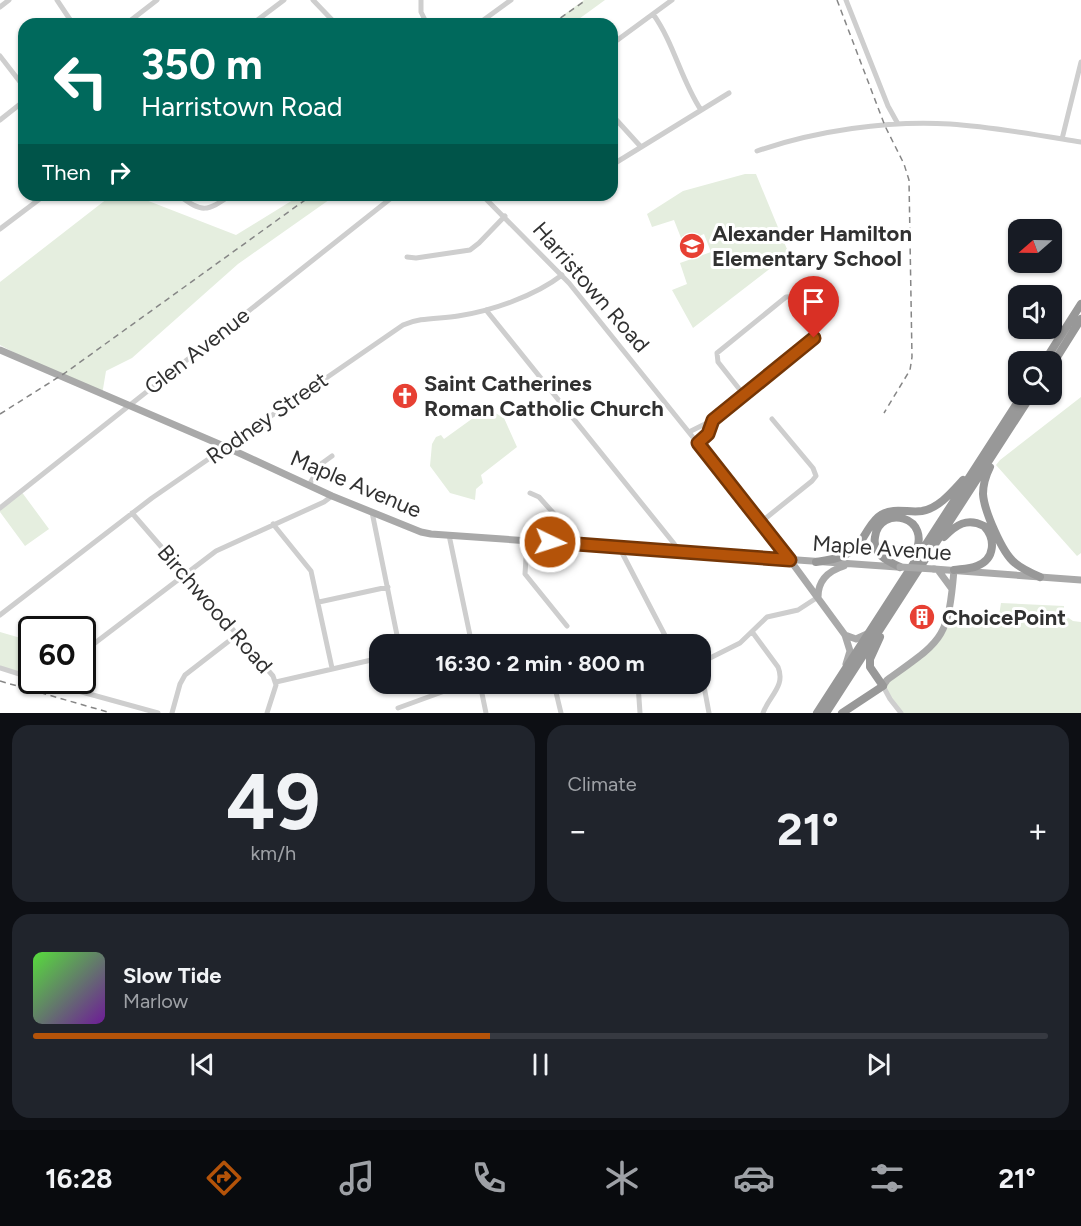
<!DOCTYPE html>
<html lang="en">
<head>
<meta charset="utf-8">
<style>
	body { margin:0; font-family:Figtree,sans-serif; background:#20242c; color:#f1f3f6; height:100vh; display:flex; flex-direction:column; font-size:22px; white-space:nowrap }
	* { box-sizing:border-box; margin:0 }
	p { font-size:20px; color:#9ea1a6 }
	.icon { flex:none; width:33px; height:33px; fill:none; stroke:currentColor; stroke-width:2; stroke-linecap:round; stroke-linejoin:round }
	.map { position:relative; height:713px; overflow:hidden }
	.sheet { display:flex; flex-direction:column; gap:12px; padding:12px; background:#0d0f14; flex:1 }
	.sheet>* { flex:none }
	.banner { position:absolute; left:18px; top:18px; width:600px; height:183px; border-radius:18px; box-shadow:0 2px 4px #0004; background:#00695c; color:#fff; overflow:hidden }
	.needle { width:39px; rotate:250deg }
	.controls { position:absolute; left:1008px; top:219px; display:grid; gap:12px }
	.controls a { display:grid; place-items:center; width:54px; height:54px; border-radius:12px; background:#171b24; box-shadow:0 2px 4px #0004; font-size:30px }
	.speed { position:absolute; left:18px; top:616px; display:flex; gap:12px; font-size:30px; font-weight:700; text-align:center }
	.speed>* { display:grid; place-content:center; width:78px; height:78px; border-radius:50%; background:#171b24; box-shadow:0 2px 4px #0004; line-height:1 }
	.speed .limit { border:3px solid #111; border-radius:9px; background:#fff; color:#111 }
	.pin { position:absolute; display:grid; place-items:center; width:51px; height:51px; color:#fff; margin:-62px -26px; border-radius:50% 50% 50% 0; rotate:-45deg; box-shadow:0 0 6px #0007 }
	.pin .icon { rotate:45deg }
	.me { position:absolute; width:66px; margin:-33px; rotate:94deg; stroke-linejoin:round; filter:drop-shadow(0 0 4px #0008) }
	.turn { display:flex; align-items:center; gap:21px; height:126px; padding:0 24px; font-size:27px }
	.turn .icon { width:78px; height:78px; stroke-width:2.5 }
	.turn b { display:block; font-size:42px; line-height:51px }
	.then { display:flex; align-items:center; height:57px; padding:0 24px; background:#0003; gap:12px; font-size:22px }
	.big { font-size:45px; font-weight:700; line-height:1.1 }
	.sheet .card { flex:1; display:flex; flex-direction:column; justify-content:center; gap:9px; min-width:0; padding:0 21px; border-radius:18px; background:#20242c }
	.sheet .dial { align-items:center; gap:0 }
	.dial b { font-size:78px; line-height:1 }
	.song { display:flex; align-items:center; gap:18px }
	.cover { width:72px; height:72px; border-radius:9px; background:linear-gradient(135deg,hsl(110 70% 55%),hsl(280 70% 35%)) }
	.played { height:6px; border-radius:3px; background:linear-gradient(90deg,#b45309 45%,#363941 45%) }
	.keys { display:flex; justify-content:space-around; direction:ltr }
	.heat { display:flex; justify-content:space-between; align-items:center; font-size:33px; direction:ltr }
	.sheet .tiles { flex:1; display:grid; gap:12px; grid-template-columns:1fr 1fr }
	.card:last-child { grid-column:span 2 }
	.trip { position:absolute; left:369px; top:634px; width:342px; height:60px; border-radius:18px; background:#171b24; box-shadow:0 2px 4px #0004; font-weight:700; line-height:60px; text-align:center }
	.dock { display:flex; height:96px; justify-content:space-around; align-items:center; background:#090b0e; color:#9ea1a6 }
	.dock .icon { width:42px; height:42px }
	.dock .current { color:#b45309 }
	.dock b { font-size:27px; color:#f1f3f6 }
	.map>svg:first-child { display:block }
	.green { fill:#e5eedf }
	.lines { fill:none; stroke-linecap:round; stroke-linejoin:round }
	.minor { stroke:#cecece; stroke-width:5 }
	.major { stroke:#a9a9a9; stroke-width:7 }
	.highway { stroke:#989898; stroke-width:8 }
	.rail { stroke:#868686; stroke-width:1.5; stroke-dasharray:6 4.5; stroke-linecap:butt }
	.major-bridge { stroke:#a9a9a9; stroke-width:7 }
	.route-casing { stroke:#753606; stroke-width:15 }
	.route { stroke:#b45309; stroke-width:10 }
	.labels { text-anchor:middle; dominant-baseline:central; stroke-width:6; stroke-linejoin:round; paint-order:stroke }
	.poi-label { font-size:22px; font-weight:bold; fill:#313131; stroke:#fff; text-anchor:start }
	.street-label { font-size:22px; fill:#313131; stroke:#fff }
</style>
</head>
<body>
<div class="map">
<svg width="1081" height="713" viewBox="0 0 1081 713">
	<rect width="100%" height="100%" fill="#fff"/>
	<path class="green" d="M584,0H605L572,24H551Z
		M745,174H756L789,254L693,328L672,290L687,284L680,263L711,252L704,234L683,243L674,220L652,227L647,214L683,191Z
		M112,195H133L236,235L301,195H336L238,264L132,358L106,371L102,395L54,374L0,345V282Z
		M1081,397V553L1077,556L996,465L1000,460Z
		M487,408L504,418L517,447L481,475L483,483L476,489L475,500L450,493L430,466L432,444L436,437L441,435L444,439Z
		M21,491L49,529L25,546L0,512V508Z
		M1001,603L1064,606L1063,614L1073,621L1081,622V713H901L883,686L924,654L948,620L998,622Z
		M0,632L31,641V678L0,668Z"/>
	<g class="lines">
		<path class="minor" d="M57,0L73,24
			M313,0L336,24
			M421,0V12L427,24
			M846,0L888,106L898,124
			M0,7L9,0
			M653,14C674,43 681,80 701,110
			M126,24L157,0
			M252,24L284,0
			M478,24L511,0
			M612,44L672,0
			M0,56L24,87
			M612,115L641,147
			M0,120L24,101
			M1062,139L1081,62
			M757,151C815,131 888,120 950,124C994,127 1038,135 1081,142
			M612,165L729,93
			M178,195C203,213 206,212 231,195
			M482,195L569,283L761,522L790,560
			M0,229L45,195
			M407,257L416,258L470,250L479,243L505,216
			M486,310L680,551
			M689,432L713,420
			M698,443L708,434L713,420L811,341C819,329 811,305 801,296L786,297L717,353L718,362L744,395
			M309,485L321,464L332,456
			M530,493L539,497L556,516V543
			M0,508L395,195
			M372,512L399,645
			M132,513L273,676L276,685L267,713
			M761,522L812,481L816,476L813,468L772,419
			M273,524L311,571L332,668
			M449,535L472,645
			M527,541L525,574L567,626
			M619,547L670,645
			M319,602L388,587
			M0,615L152,498L403,325C420,317 440,319 458,316C491,311 535,296 562,275
			M753,633L778,667C786,686 769,696 763,713
			M442,645L471,639
			M82,659L91,646L216,551L324,502L332,496
			M700,663L740,643L767,617L798,610L818,597
			M700,665L709,713
			M0,668L32,678
			M42,681L158,713
			M276,682L380,658
			M480,684L486,713
			M554,684L561,713
			M638,684L640,713
			M883,686L890,699L901,713
			M481,690L507,684
			M75,691L77,681
			M398,708L464,684
			M172,713L180,684L185,675L238,634"/>
		<path class="major" d="M0,350L226,447L332,496L421,532L431,534L897,567
			M790,560L845,635L850,651L846,664
			M934,569L1081,580
			M938,570L952,589
			M818,597C818,580 828,571 844,566
			M845,635L856,639L867,634
			M883,686L887,680C942,640 948,641 954,570"/>
		<path class="highway" d="M1044,362L1081,304
			M1052,365L1081,319
			M990,467C986,475 983,484 983,494C984,510 1002,553 1015,563C1022,569 1031,573 1040,577
			M944,537C956,525 967,517 984,526C996,539 995,559 977,566C970,569 961,569 954,570
			M816,562C840,559 854,555 866,533C870,527 874,519 881,515C894,507 908,513 922,511C939,508 952,492 963,480
			M900,567C887,561 872,554 875,537C879,504 935,515 914,556
			M817,713L1023,394
			M826,713L1032,394
			M842,713L883,686L870,667V659L880,637"/>
		<path class="rail" d="M837,0L885,126L904,164L909,180L912,357L910,370L884,413
			M552,24L586,0
			M0,414L65,373L312,195
			M0,681L111,713"/>
		<path class="major-bridge" d="M900,567L934,569"/>
	</g>
	<g class="lines">
		<g class="route-casing">
			<path id="route" d="M550,542L790,560L698,443L708,434L713,420L814,338"/>
		</g>
		<use href="#route" class="route"/>
	</g>
	<defs>
		<g id="school-disc" transform="scale(1.35)"><circle r="9.5" fill="#e74033" stroke="#fff"/><path d="M0-5L7-2L0 1L-7-2ZM-4 1L0 2.5L4 1V4Q0 6-4 4Z" fill="#fff"/></g>
		<g id="church-disc" transform="scale(1.35)"><circle r="9.5" fill="#e74033" stroke="#fff"/><path d="M-1.2-6h2.4v3.5h3.3v2.4h-3.3V6h-2.4V-.1h-3.3v-2.4h3.3Z" fill="#fff"/></g>
		<g id="building-disc" transform="scale(1.35)"><circle r="9.5" fill="#e74033" stroke="#fff"/><path d="M-4-6H4V6H1V3H-1V6H-4ZM-2.5-4.3h1.7v1.8h-1.7ZM.8-4.3h1.7v1.8H.8ZM-2.5-1h1.7V.8h-1.7ZM.8-1h1.7V.8H.8Z" fill="#fff"/></g>
	</defs>
	<g fill-rule="evenodd">
		<use href="#school-disc" x="692" y="246"/>
		<use href="#church-disc" x="405" y="396"/>
		<use href="#building-disc" x="922" y="617"/>
	</g>
	<g class="labels">
		<g class="poi-label">
			<text x="712" y="233">Alexander Hamilton<tspan x="712" dy="25">Elementary School</tspan></text>
			<text x="424" y="383">Saint Catherines<tspan x="424" dy="25">Roman Catholic Church</tspan></text>
			<text x="942" y="617">ChoicePoint</text>
		</g>
		<g class="street-label">
			<text transform="translate(591 287) rotate(49)">Harristown Road</text>
			<text transform="translate(197 351) rotate(-38)">Glen Avenue</text>
			<text transform="translate(267 418) rotate(-35)">Rodney Street</text>
			<text transform="translate(356 484) rotate(23)">Maple Avenue</text>
			<text transform="translate(882 548) rotate(4)">Maple Avenue</text>
			<text transform="translate(215 609) rotate(49)">Birchwood Road</text>
		</g>
	</g>
</svg>
<div class="controls">
<a><svg class="needle" viewBox="-14 -14 28 28"><path d="M0-13l5 13h-10z" fill="#e53935"/><path d="M0 13l5-13h-10z" fill="#9ea1a6"/></svg></a>
<a><svg class="icon" aria-label="sound" viewBox="0 0 24 24"><path d="M4 9h4l5-4v14l-5-4H4zM17 9q2 3 0 6"/></svg></a>
<a><svg class="icon" aria-label="search" viewBox="0 0 24 24"><circle cx="10" cy="10" r="6"/><path d="M15 15l6 6"/></svg></a>
</div>
<div class="speed"><div class="limit">60</div></div>
<div class="pin" style="left:814px;top:338px;background:#d93025"><svg class="icon" aria-label="arrive" viewBox="0 0 24 24"><path d="M6 21V4h12l-3 4 3 4H6"/></svg></div>
<svg class="me" style="left:550px;top:542px" viewBox="-20 -20 40 40"><circle r="17" fill="#b45309" stroke="#fff" stroke-width="3"/><path d="M0-11L8 9 0 5-8 9z" fill="#fff"/></svg>
<div class="trip">16:30 · 2 min · 800 m</div>
<div class="banner">
<div class="turn"><svg class="icon" aria-label="left" viewBox="0 0 24 24"><path d="M17 20v-9H6M10 6l-5 5 5 5"/></svg><div><b>350 m</b>Harristown Road</div></div>
<div class="then">Then<svg class="icon" aria-label="right" viewBox="0 0 24 24"><path d="M7 20v-9h11M14 6l5 5-5 5"/></svg></div>
</div>
</div>
<section class="sheet">
<div class="tiles">
<div class="card dial"><b>49</b><p>km/h</p></div>
<div class="card"><p>Climate</p>
<div class="heat"><a>−</a><b class="big">21°</b><a>+</a></div>
</div>
<div class="card">
<div class="song"><i class="cover"></i><div><b>Slow Tide</b><p>Marlow</p></div></div>
<div class="played"></div>
<div class="keys"><svg class="icon" aria-label="previous" viewBox="0 0 24 24"><path d="M18 5L8 12l10 7zM5 5v14"/></svg><svg class="icon" aria-label="pause" viewBox="0 0 24 24"><path d="M8 5v14M16 5v14"/></svg><svg class="icon" aria-label="next" viewBox="0 0 24 24"><path d="M6 5l10 7-10 7zM19 5v14"/></svg></div>
</div>
</div>
</section>
<nav class="dock">
<b>16:28</b>
<svg class="icon current" aria-label="directions" viewBox="0 0 24 24"><path d="M12 3l9 9-9 9-9-9zM9 14v-3h6M13 9l2 2-2 2"/></svg>
<svg class="icon" aria-label="music" viewBox="0 0 24 24"><path d="M9 18V5l10-2v13"/><circle cx="6" cy="18" r="3"/><circle cx="16" cy="16" r="3"/></svg>
<svg class="icon" aria-label="phone" viewBox="0 0 24 24"><path d="M5 4h4l2 5-3 2q2 4 5 5l2-3 5 2v4C11 20 4 13 5 4z"/></svg>
<svg class="icon" aria-label="climate" viewBox="0 0 24 24"><path d="M12 3v18M4 7l16 10M4 17L20 7"/></svg>
<svg class="icon" aria-label="car" viewBox="0 0 24 24"><path d="M5 17H2v-5l4-1 3-4h7l3 4 3 1v5h-3M9 17h6M6 11h13"/><circle cx="7" cy="17" r="2"/><circle cx="17" cy="17" r="2"/></svg>
<svg class="icon" aria-label="filters" viewBox="0 0 24 24"><path d="M4 7h16M4 17h16"/><circle cx="9" cy="7" r="2"/><circle cx="15" cy="17" r="2"/></svg>
<b>21°</b>
</nav>
</body>
</html>
